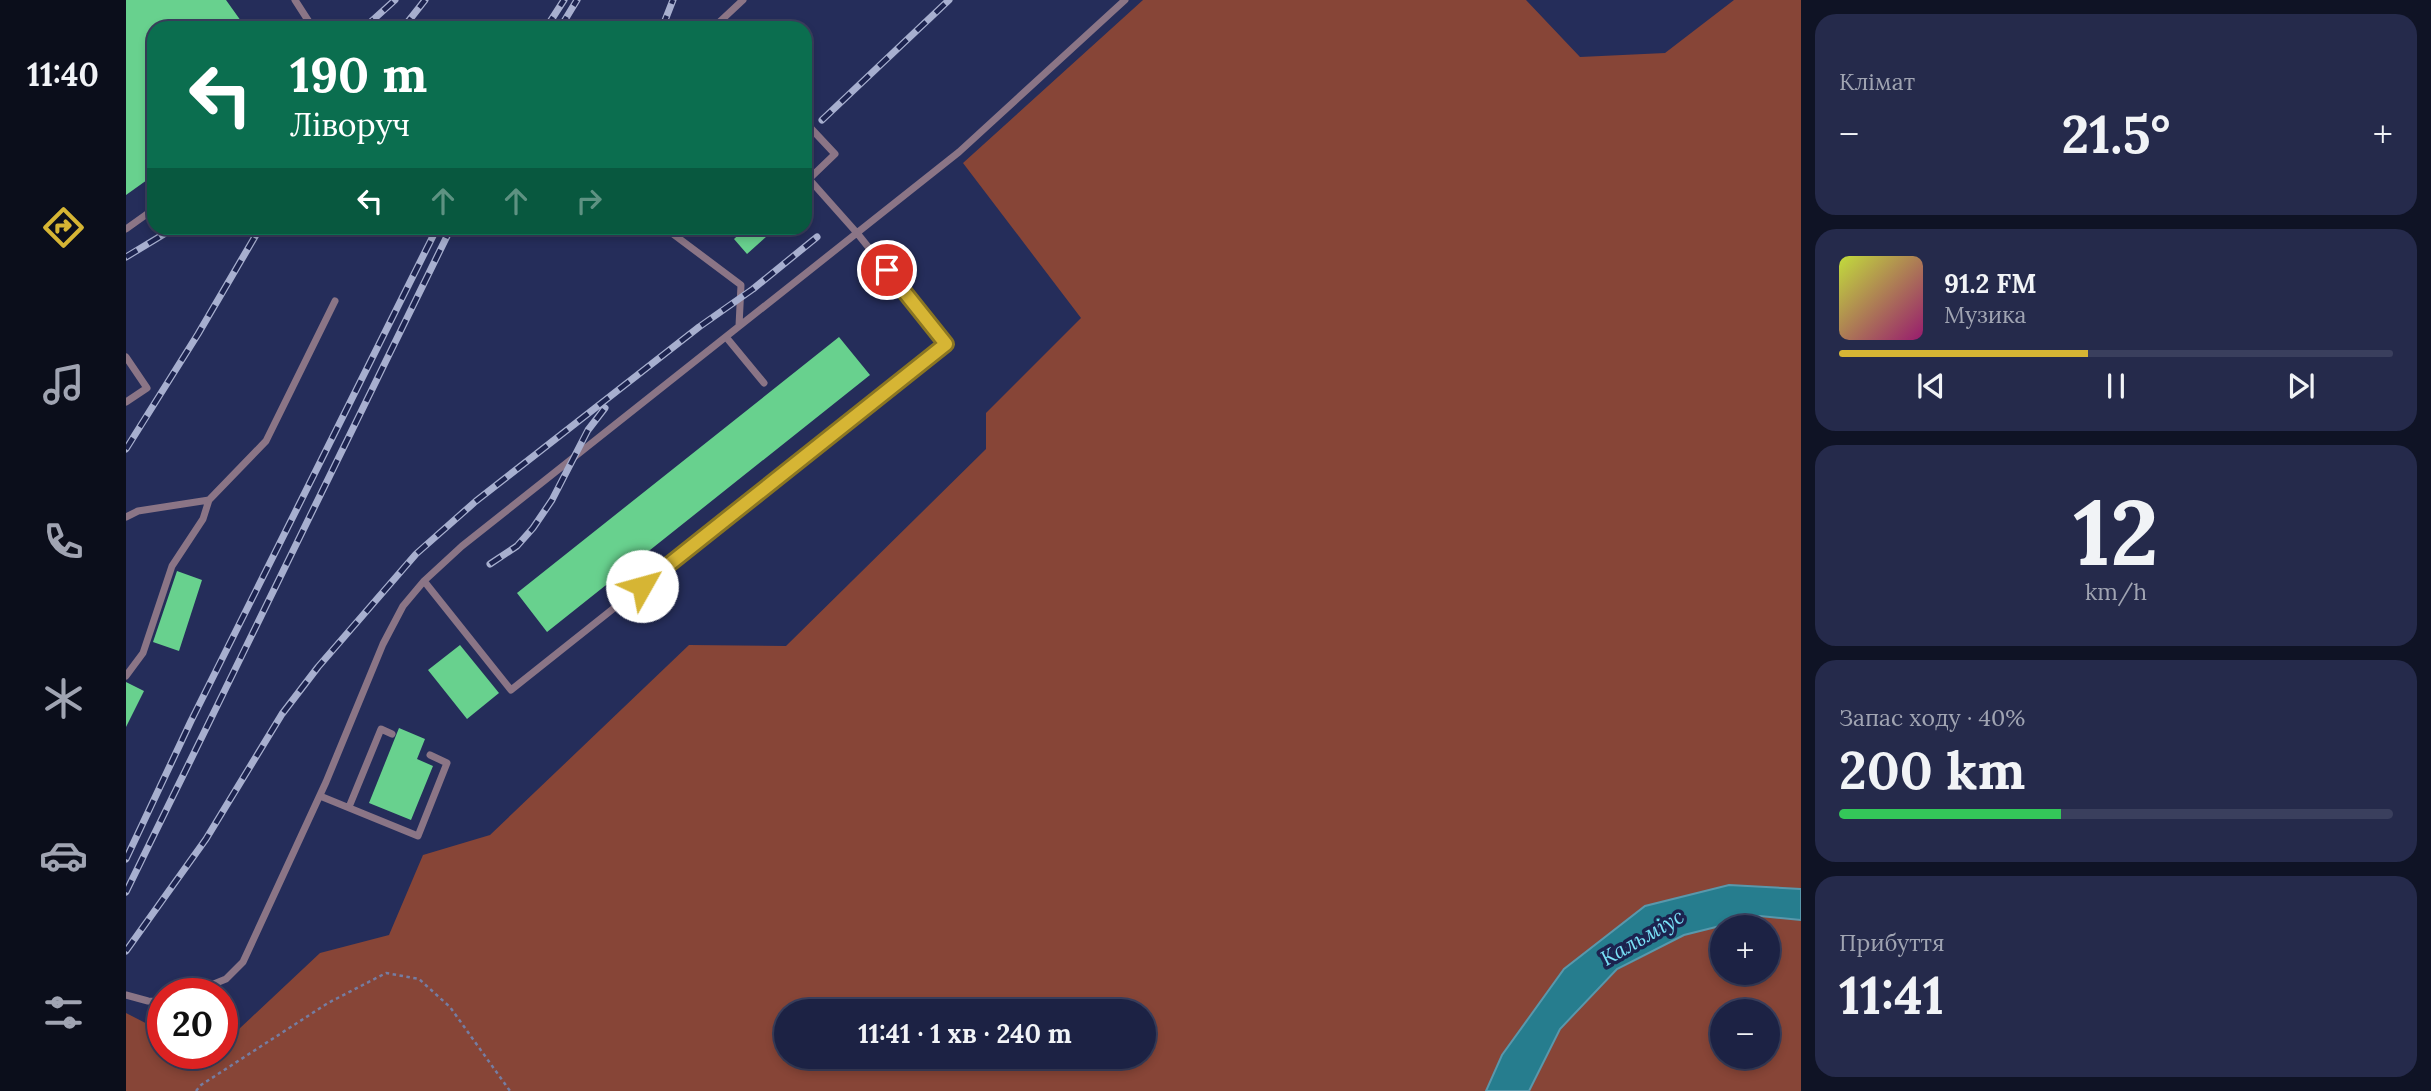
<!DOCTYPE html>
<html lang="uk">
<head>
<meta charset="utf-8">
<style>
	body { margin:0; font-family:Lora,serif; background:#252a4b; color:#f1f3f6; height:100vh; display:flex; flex-direction:column; font-size:26px; white-space:nowrap }
	* { box-sizing:border-box; margin:0 }
	p { font-size:23px; color:#a0a4b2 }
	.icon { flex:none; width:38px; height:38px; fill:none; stroke:currentColor; stroke-width:2; stroke-linecap:round; stroke-linejoin:round }
	.map { position:relative; flex:1; overflow:hidden }
	.sheet { display:flex; flex-direction:column; gap:14px; padding:14px; background:#0f1325; width:630px }
	.sheet>* { flex:none }
	.hud { position:absolute; left:21px; top:21px; width:665px; height:214px; border-radius:21px; box-shadow:0 4px 10px #0003,0 0 0 2px #3a3f5d; background:#0b6e4f; color:#fff; overflow:hidden }
	.fabs { position:absolute; left:1584px; top:915px; display:grid; gap:14px }
	.fabs a { display:grid; place-items:center; width:70px; height:70px; border-radius:50%; background:#1c2244; box-shadow:0 4px 10px #0003,0 0 0 2px #3a3f5d; font-size:35px }
	.speed { position:absolute; left:21px; top:978px; display:flex; gap:14px; font-size:35px; font-weight:700; text-align:center }
	.speed>* { display:grid; place-content:center; width:91px; height:91px; border-radius:50%; background:#1c2244; box-shadow:0 4px 10px #0003,0 0 0 2px #3a3f5d; line-height:1 }
	.speed .limit { border:10px solid #d22; background:#fff; color:#111 }
	.pin { position:absolute; display:grid; place-items:center; width:60px; height:60px; color:#fff; margin:-30px; border:4px solid #fff; border-radius:50%; box-shadow:0 2px 7px #0007 }
	.me { position:absolute; width:77px; margin:-38px; rotate:52deg; stroke-linejoin:round; filter:drop-shadow(0 0 5px #0008) }
	.turn { display:flex; align-items:center; gap:24px; height:147px; padding:0 28px; font-size:32px }
	.turn .icon { width:91px; height:91px; stroke-width:2.5 }
	.turn b { display:block; font-size:49px; line-height:60px }
	.lanes { display:flex; align-items:center; height:66px; padding:0 28px; background:#0003; justify-content:center; gap:35px; direction:ltr }
	.lanes .off { opacity:.35 }
	.big { font-size:52px; font-weight:700; line-height:1.1 }
	.sheet .tile { flex:1; display:flex; flex-direction:column; justify-content:center; gap:10px; min-width:0; padding:0 24px; border-radius:21px; background:#252a4b }
	.sheet .dial { align-items:center; gap:0 }
	.dial b { font-size:91px; line-height:1 }
	.song { display:flex; align-items:center; gap:21px }
	.cover { width:84px; height:84px; border-radius:10px; background:linear-gradient(135deg,hsl(70 70% 55%),hsl(320 70% 35%)) }
	.played { height:7px; border-radius:4px; background:linear-gradient(90deg,#d6b534 45%,#3a3f5d 45%) }
	.keys { display:flex; justify-content:space-around; direction:ltr }
	.heat { display:flex; justify-content:space-between; align-items:center; font-size:38px; direction:ltr }
	.charge { height:10px; border-radius:5px; background:linear-gradient(90deg,#34c759 40%,#3a3f5d 0) }
	.trip { position:absolute; left:648px; top:999px; width:382px; height:70px; border-radius:35px; background:#1c2244; box-shadow:0 4px 10px #0003,0 0 0 2px #3a3f5d; font-weight:700; line-height:70px; text-align:center }
	main { display:flex; flex:1; min-height:0 }
	.tab-bar { display:flex; flex-direction:column; width:126px; justify-content:space-around; align-items:center; background:#0b0e1b; color:#a0a4b2 }
	.tab-bar .icon { width:49px; height:49px }
	.tab-bar .current { color:#d6b534 }
	.tab-bar b { font-size:32px; color:#f1f3f6 }
	.map>svg:first-child { display:block }
	.green { fill:#874537; fill-rule:evenodd }
	.water { fill:#267d8e; stroke:#5998ac; stroke-width:2 }
	.building { fill:#68d18e }
	.lines { fill:none; stroke-linecap:round; stroke-linejoin:round }
	.path { stroke:#757da2; stroke-width:2.5; stroke-dasharray:3.5 3.5; stroke-linecap:butt }
	.service { stroke:#8b7586; stroke-width:7 }
	.rail-casing { stroke:#a7afcf; stroke-width:7 }
	.rail { stroke:#1c234f; stroke-width:4.5; stroke-dasharray:13; stroke-linecap:butt }
	.route-casing { stroke:#8b7622; stroke-width:18 }
	.route { stroke:#d6b534; stroke-width:12 }
	.labels { text-anchor:middle; dominant-baseline:central; stroke-width:7; stroke-linejoin:round; paint-order:stroke }
	.water-label { font-size:21px; font-style:italic; fill:#79e1f7; stroke:#1c234f }
</style>
</head>
<body>
<main>
<nav class="tab-bar">
<b>11:40</b>
<svg class="icon current" aria-label="directions" viewBox="0 0 24 24"><path d="M12 3l9 9-9 9-9-9zM9 14v-3h6M13 9l2 2-2 2"/></svg>
<svg class="icon" aria-label="music" viewBox="0 0 24 24"><path d="M9 18V5l10-2v13"/><circle cx="6" cy="18" r="3"/><circle cx="16" cy="16" r="3"/></svg>
<svg class="icon" aria-label="phone" viewBox="0 0 24 24"><path d="M5 4h4l2 5-3 2q2 4 5 5l2-3 5 2v4C11 20 4 13 5 4z"/></svg>
<svg class="icon" aria-label="climate" viewBox="0 0 24 24"><path d="M12 3v18M4 7l16 10M4 17L20 7"/></svg>
<svg class="icon" aria-label="car" viewBox="0 0 24 24"><path d="M5 17H2v-5l4-1 3-4h7l3 4 3 1v5h-3M9 17h6M6 11h13"/><circle cx="7" cy="17" r="2"/><circle cx="17" cy="17" r="2"/></svg>
<svg class="icon" aria-label="filters" viewBox="0 0 24 24"><path d="M4 7h16M4 17h16"/><circle cx="9" cy="7" r="2"/><circle cx="15" cy="17" r="2"/></svg>
</nav>
<div class="map">
<svg width="1675" height="1091" viewBox="0 0 1675 1091">
	<rect width="100%" height="100%" fill="#252d5a"/>
	<path class="green" d="M1017,0H1400L1454,57L1539,53L1608,0H1675V889L1603,885L1376,1055L1360,1091H0V1013L37,1032V1054H78L84,1056L87,1054H96V1045L194,953L263,935L297,855L364,835L563,645L660,646L860,449V413L955,318L837,163ZM660,1012H1017V1057H660Z
		M1634,916L1675,920V1091H1403L1434,1029L1491,970L1557,935ZM1596,928H1642V973H1596ZM1596,1012H1642V1057H1596Z"/>
	<path class="water" d="M1603,885L1675,889V920L1634,916L1558,935L1491,969L1434,1029L1403,1091H1360L1376,1055L1438,969L1519,906Z"/>
	<path class="building" d="M0,0H100L120,28H28V175L0,195Z
		M620,228H650L621,254L608,239Z
		M713,337L744,375L421,632L391,593Z
		M51,571L76,580L53,651L27,642Z
		M334,645L373,693L341,719L302,670Z
		M0,682L18,691L0,727Z
		M273,728L299,739L291,759L307,766L285,820L243,803Z"/>
	<g class="lines">
		<path class="path" d="M70,1091L75,1085L202,1003L260,973L293,979L324,1007L384,1091"/>
		<path class="service" d="M169,0L187,28
			M587,28L617,0
			M539,228L615,285L613,326
			M0,229L28,209
			M600,337L638,383
			M0,357L21,388L0,402
			M0,517L12,511L83,500
			M298,581L385,690L820,344L731,233L683,179L709,154L679,122
			M0,676L17,653L46,566L77,519L83,500L140,441L209,301
			M194,796L292,836L321,763L304,755
			M223,807L255,729L266,734
			M63,994L100,979L117,962L200,782L257,644L277,606L298,581L336,546L833,152L999,0
			M0,995L22,1001L37,1002"/>
		<g class="rail-casing">
			<path id="rail" d="M238,28L269,0
				M277,28L299,0
				M420,28L438,0
				M434,28L451,0
				M536,28L547,0
				M696,120L823,0
				M0,257L48,228
				M0,449L72,334L134,228
				M364,564L391,546L407,528L426,500L462,430L479,408
				M0,859L65,721L311,228
				M0,892L325,228
				M0,951L80,839L156,714L192,667L290,554L350,501L573,327L627,289L691,237"/>
		</g>
		<use href="#rail" class="rail"/>
	</g>
	<g class="lines">
		<g class="route-casing">
			<path id="route" d="M516,586L820,344L761,270"/>
		</g>
		<use href="#route" class="route"/>
	</g>
	<g class="labels">
		<g class="water-label">
			<text transform="translate(1516 937) rotate(-30)">Кальміус</text>
		</g>
	</g>
</svg>
<div class="fabs">
<a>+</a>
<a>−</a>
</div>
<div class="speed"><div class="limit">20</div></div>
<div class="pin" style="left:761px;top:270px;background:#d93025"><svg class="icon" aria-label="arrive" viewBox="0 0 24 24"><path d="M6 21V4h12l-3 4 3 4H6"/></svg></div>
<svg class="me" style="left:516px;top:586px" viewBox="-20 -20 40 40"><circle r="19" fill="#fff"/><path d="M0-13L10 11 0 6-10 11z" fill="#d6b534"/></svg>
<div class="trip">11:41 · 1 хв · 240 m</div>
<div class="hud">
<div class="turn"><svg class="icon" aria-label="left" viewBox="0 0 24 24"><path d="M17 20v-9H6M10 6l-5 5 5 5"/></svg><div><b>190 m</b>Ліворуч</div></div>
<div class="lanes"><svg class="icon" aria-label="left" viewBox="0 0 24 24"><path d="M17 20v-9H6M10 6l-5 5 5 5"/></svg><svg class="icon off" aria-label="ahead" viewBox="0 0 24 24"><path d="M12 20V5M6 11l6-6 6 6"/></svg><svg class="icon off" aria-label="ahead" viewBox="0 0 24 24"><path d="M12 20V5M6 11l6-6 6 6"/></svg><svg class="icon off" aria-label="right" viewBox="0 0 24 24"><path d="M7 20v-9h11M14 6l5 5-5 5"/></svg></div>
</div>
</div>
<section class="sheet">
<div class="tile"><p>Клімат</p>
<div class="heat"><a>−</a><b class="big">21.5°</b><a>+</a></div>
</div>
<div class="tile">
<div class="song"><i class="cover"></i><div><b>91.2 FM</b><p>Музика</p></div></div>
<div class="played"></div>
<div class="keys"><svg class="icon" aria-label="previous" viewBox="0 0 24 24"><path d="M18 5L8 12l10 7zM5 5v14"/></svg><svg class="icon" aria-label="pause" viewBox="0 0 24 24"><path d="M8 5v14M16 5v14"/></svg><svg class="icon" aria-label="next" viewBox="0 0 24 24"><path d="M6 5l10 7-10 7zM19 5v14"/></svg></div>
</div>
<div class="tile dial"><b>12</b><p>km/h</p></div>
<div class="tile"><p>Запас ходу · 40%</p><b class="big">200 km</b><div class="charge"></div></div>
<div class="tile"><p>Прибуття</p><b class="big">11:41</b></div>
</section>
</main>
</body>
</html>
